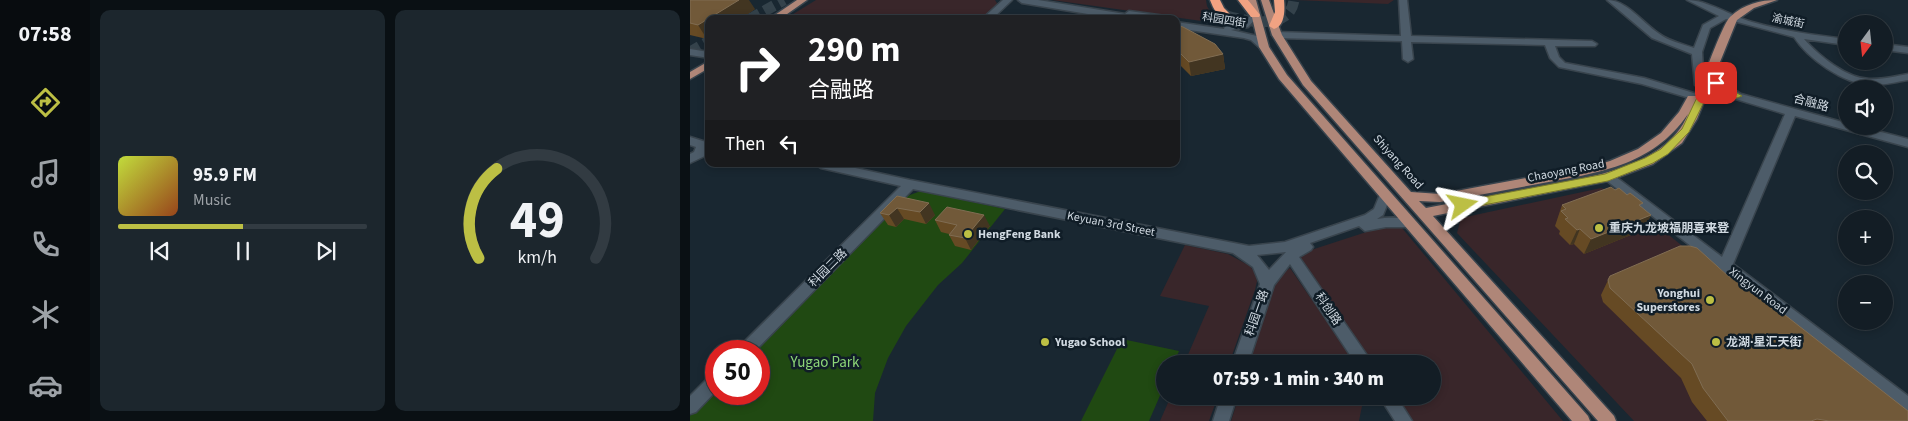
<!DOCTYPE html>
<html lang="en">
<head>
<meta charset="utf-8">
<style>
	body { margin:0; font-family:"Source Sans 3","Noto Sans SC",sans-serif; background:#1c262d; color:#f1f3f6; height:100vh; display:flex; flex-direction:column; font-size:19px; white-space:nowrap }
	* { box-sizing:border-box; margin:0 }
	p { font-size:16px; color:#9da2a7 }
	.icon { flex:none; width:28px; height:28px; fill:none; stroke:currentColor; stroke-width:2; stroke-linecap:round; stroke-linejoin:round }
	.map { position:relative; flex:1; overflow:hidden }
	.details { display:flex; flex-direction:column; gap:10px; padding:10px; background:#0a1014; width:600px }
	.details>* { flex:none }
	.guide { position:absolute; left:15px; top:15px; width:475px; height:152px; border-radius:10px; box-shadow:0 2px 8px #0003,0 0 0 1px #323b42; background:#202124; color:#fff; overflow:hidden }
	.needle { width:32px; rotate:195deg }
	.fabs { position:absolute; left:1148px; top:15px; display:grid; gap:10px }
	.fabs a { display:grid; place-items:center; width:55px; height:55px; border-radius:50%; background:#131d25; box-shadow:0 2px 8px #0003,0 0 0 1px #323b42; font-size:25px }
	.speed { position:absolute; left:15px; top:340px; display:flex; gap:10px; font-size:25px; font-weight:700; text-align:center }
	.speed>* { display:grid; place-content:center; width:65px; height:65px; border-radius:50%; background:#131d25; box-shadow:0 2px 8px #0003,0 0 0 1px #323b42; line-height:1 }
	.speed .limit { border:8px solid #d22; background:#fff; color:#111 }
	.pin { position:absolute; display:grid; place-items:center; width:42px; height:42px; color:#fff; margin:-21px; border-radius:10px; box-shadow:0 2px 8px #0006 }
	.me { position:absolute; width:55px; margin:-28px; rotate:78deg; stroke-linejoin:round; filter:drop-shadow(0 0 4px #0008) }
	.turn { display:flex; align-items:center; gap:18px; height:105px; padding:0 20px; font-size:22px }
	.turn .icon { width:65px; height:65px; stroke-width:2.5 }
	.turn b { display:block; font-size:35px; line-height:42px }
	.then { display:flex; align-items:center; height:48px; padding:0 20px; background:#0003; gap:10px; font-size:19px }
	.details .card { flex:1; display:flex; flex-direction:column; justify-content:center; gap:8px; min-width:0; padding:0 18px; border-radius:10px; background:#1c262d }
	.details .dial { align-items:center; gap:0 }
	.dial svg { height:130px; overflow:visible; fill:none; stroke:#323b42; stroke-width:7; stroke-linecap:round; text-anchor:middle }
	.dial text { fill:#f1f3f6; stroke:none }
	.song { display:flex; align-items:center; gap:15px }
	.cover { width:60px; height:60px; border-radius:8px; background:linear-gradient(135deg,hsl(70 70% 55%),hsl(20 70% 35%)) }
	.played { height:5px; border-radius:2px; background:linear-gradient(90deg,#bcbf44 50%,#323b42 50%) }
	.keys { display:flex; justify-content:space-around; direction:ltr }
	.details .tiles { flex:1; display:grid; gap:10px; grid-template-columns:repeat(2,1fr) }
	.trip { position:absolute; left:466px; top:355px; width:285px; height:50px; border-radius:25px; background:#131d25; box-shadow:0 2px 8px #0003,0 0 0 1px #323b42; font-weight:800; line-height:50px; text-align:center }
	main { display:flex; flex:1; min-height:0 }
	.tab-bar { display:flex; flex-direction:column; width:90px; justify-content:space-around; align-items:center; background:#080c0f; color:#9da2a7 }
	.tab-bar .icon { width:35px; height:35px }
	.tab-bar .active { color:#bcbf44 }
	.tab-bar b { font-size:22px; color:#f1f3f6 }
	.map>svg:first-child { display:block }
	.commercial { fill:#39262a }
	.green { fill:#204912 }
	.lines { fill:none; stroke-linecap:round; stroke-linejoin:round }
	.highway-tunnel { stroke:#34424b; stroke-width:11; stroke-dasharray:11 5.5; stroke-linecap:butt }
	.minor-casing { stroke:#39444d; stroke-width:3 }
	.major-casing { stroke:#39444d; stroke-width:3 }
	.highway-casing { stroke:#39444d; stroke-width:3 }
	.minor { fill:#4d5c69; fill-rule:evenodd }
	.major { fill:#af8678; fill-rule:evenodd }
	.highway { fill:#f1a282; fill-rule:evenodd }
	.wall { fill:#664a24 }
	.shaded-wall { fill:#423521 }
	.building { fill:#715939; stroke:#806d53 }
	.route { fill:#bcbf44; stroke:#7a7c2c }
	.poi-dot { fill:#bcbf44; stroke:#101d27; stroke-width:2 }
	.labels { text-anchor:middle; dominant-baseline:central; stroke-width:5; stroke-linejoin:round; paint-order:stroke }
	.far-street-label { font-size:11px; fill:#d0d9e1; stroke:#101d27 }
	.street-label { font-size:12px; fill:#d0d9e1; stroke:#101d27 }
	.poi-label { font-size:12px; font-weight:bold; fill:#d0d9e1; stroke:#101d27; text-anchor:start }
	.near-park-label { font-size:15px; fill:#8cd577; stroke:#101d27 }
</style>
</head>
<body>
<main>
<nav class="tab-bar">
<b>07:58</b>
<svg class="icon active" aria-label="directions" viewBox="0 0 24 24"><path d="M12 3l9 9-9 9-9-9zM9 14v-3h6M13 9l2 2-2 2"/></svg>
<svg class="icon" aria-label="music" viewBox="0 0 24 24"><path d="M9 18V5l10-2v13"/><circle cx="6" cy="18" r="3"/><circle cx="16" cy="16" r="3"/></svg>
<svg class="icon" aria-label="phone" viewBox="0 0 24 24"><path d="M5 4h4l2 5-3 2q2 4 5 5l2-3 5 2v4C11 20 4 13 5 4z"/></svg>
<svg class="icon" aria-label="climate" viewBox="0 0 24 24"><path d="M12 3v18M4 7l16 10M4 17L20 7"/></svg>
<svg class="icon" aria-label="car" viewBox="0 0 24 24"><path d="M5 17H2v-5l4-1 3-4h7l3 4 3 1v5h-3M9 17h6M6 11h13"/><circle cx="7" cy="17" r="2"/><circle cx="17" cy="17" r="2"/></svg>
</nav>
<section class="details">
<div class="tiles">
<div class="card">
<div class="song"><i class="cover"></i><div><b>95.9 FM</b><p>Music</p></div></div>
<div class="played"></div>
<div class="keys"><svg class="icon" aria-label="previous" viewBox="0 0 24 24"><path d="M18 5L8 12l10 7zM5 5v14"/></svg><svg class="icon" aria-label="pause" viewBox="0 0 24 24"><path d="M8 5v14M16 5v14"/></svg><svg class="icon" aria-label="next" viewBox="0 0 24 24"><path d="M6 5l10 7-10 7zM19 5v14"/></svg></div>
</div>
<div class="card dial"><svg viewBox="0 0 100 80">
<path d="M14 69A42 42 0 1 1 86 69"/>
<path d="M14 69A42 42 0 0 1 25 14" stroke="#bcbf44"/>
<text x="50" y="56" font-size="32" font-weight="700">49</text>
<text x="50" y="72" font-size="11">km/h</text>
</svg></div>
</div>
</section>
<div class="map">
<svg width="1218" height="421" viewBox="0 0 1218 421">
	<rect width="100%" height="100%" fill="#192731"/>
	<path class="commercial" d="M126,0H305L308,5L291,19H116L100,16Z
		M362,0H516L517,6L521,13L533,24Z
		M605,0H704L698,4Z
		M911,188L926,193L1212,421H944L767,233L771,218Z
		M698,225L712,228L873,421H723L706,396H742V364H683L610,257L618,251Z
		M495,245L538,254L560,266L565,273L567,281L565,290L539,364H494L519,306L470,296Z
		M600,268L666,364H559L583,287L590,275Z
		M481,396H528L519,421H470Z
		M549,396H674L669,421H541Z"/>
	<path class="green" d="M231,191L315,209L272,263L248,285L216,326L198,358L185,393L183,421H0V416L26,390V394H69V351H64L217,196Z
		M432,339L489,351L484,364H475V384L459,421H391Z"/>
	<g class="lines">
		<path class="highway-tunnel" d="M537,16C559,22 600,30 604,0
			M60,19L94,0
			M0,52L19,41"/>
		<g class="minor-casing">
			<path id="minor" d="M313,0H322L302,19H292Z
				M328,0H348L435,14L439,11L475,16L479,19H428L332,3Z
				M709,0H717L721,36L902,41L907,44L905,46H865L869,57L875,63L954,78L1007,94L1008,96L1003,99L952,84L869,67L860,58L855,45L721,42L723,59L718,62L713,59L712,41L587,38L582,35L587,32L711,36Z
				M917,0C936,0 952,22 968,33C978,41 992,44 1004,48L1013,25L1029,16L997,0C1017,0 1041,16 1062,22C1093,31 1124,35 1156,39V45L1114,39C1129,56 1156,78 1179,79C1192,80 1206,76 1218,74V80C1205,82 1192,86 1179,85C1153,83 1118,59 1104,37L1036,19L1020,28L1012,52L1014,83L1013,85H1005L1002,54L962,38Z
				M565,12L569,15L558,27L541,30L567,36L577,45V49H571L561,40L554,38L486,28V22L534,29L535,26L552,23Z
				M1194,44L1218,47V53L1194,50Z
				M0,49L19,52V58L0,55Z
				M1020,74L1051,94L1156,123V126H1168L1218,139V147L1105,116L1043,264L1218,396V412L1212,410L912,177L918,173L922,174L1032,257L1095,114L1026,93H1010L1009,91L1010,89L1024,87L1015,77Z
				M0,137L16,142L19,145V154L0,163V154L4,152L6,147L0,145Z
				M125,164H147L220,180L559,246L595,242L675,215L684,209L691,192L695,191L701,195L693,215L687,219C699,217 713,217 725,221L726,224L725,227H696L675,231L669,226L620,243L623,247L621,250L609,257L683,364H666L600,264L584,285L558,364H542L570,284L563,267L543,253L223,189L65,351H48L50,346L211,186L131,168ZM596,252L579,270L567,255Z
				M26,374V391L6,412L0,414V396L20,376Z
				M531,396H547L539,421H523Z
				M689,396H706L722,421H705Z"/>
		</g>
		<g class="major-casing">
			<path id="major" d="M107,0H117L90,19H79Z
				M558,0H566L579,47L597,75L898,416L900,421H882L589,79L569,47Z
				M571,0H579L592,35L621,81L721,192L750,194L907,165L920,161L948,149L971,133L989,112L998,96H1006C1012,82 1032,25 1040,17C1054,4 1070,0 1087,0L1064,8L1047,20L1007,119L992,143L963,164L918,181L743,216L924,416L926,421H908L613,85L582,35ZM998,114C975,170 893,178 842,188C806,195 771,201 736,208L729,201L750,202C783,196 815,190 848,184C906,173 962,167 998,114Z
				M19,61V68L0,79V72Z"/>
		</g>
		<g class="highway-casing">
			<path id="highway" d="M520,0H530L534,8L542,16L541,18C529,21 524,10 520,0Z
				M548,0H558L570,15L569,17H561Z
				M584,0H594C595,10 595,26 584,29L579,26L585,12Z"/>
		</g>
		<use href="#minor" class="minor"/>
		<use href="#major" class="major"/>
		<use href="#highway" class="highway"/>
	</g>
	<path class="wall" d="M0,0L65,9L50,19H19V38L17,39L0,35Z
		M486,25L533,54L535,69L501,76L486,61Z
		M925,190L961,215L953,230L894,254L884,244L880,245L869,234L870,231L865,226L872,205Z
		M207,196L245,215L236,224L214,219L206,227L198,225L190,213Z
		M245,220L300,226L281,250L265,246L259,235V234L251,232Z
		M920,276H1038L1218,421H1017L1002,402L991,378L913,302L911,295Z"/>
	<path class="shaded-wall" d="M49,0H59L65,9L50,19H19V38L17,39L8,25Z
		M533,54L535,69L501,76L499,62Z
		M239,203L245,215L236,224L230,212Z
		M207,208L214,219L206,227L199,215Z
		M294,215L300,226L281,250L275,238Z
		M961,215L953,230L894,254L901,239Z
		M890,229L884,244L880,245L887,230Z"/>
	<path class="building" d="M0,0H49L8,25L0,23Z
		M486,25L493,27L525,44L533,54L499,62L486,49Z
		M921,187L925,190L929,188L937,195L940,193L953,203L949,205L961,215L901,239L890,229L887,230L875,219L878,218L871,211L876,209L872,205Z
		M207,196L239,203L230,212L207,208L199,215L190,213Z
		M257,207L294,215L275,238L259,235L267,225L245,220Z
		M990,246H1000L1007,248L1038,276L1068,294L1218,411V421H1139L1127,419L1121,421H1038L1013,388L1002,364L920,288L918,280L920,276Z"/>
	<path class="route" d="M1026,80L1052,96L1047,98L1026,93L1018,94L999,132L978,154L963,163L918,181L773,209L767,205L773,201L915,174L955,158L971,149L992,129L1011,89L1028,88L1021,83Z"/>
	<g class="poi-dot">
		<circle cx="909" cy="228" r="5"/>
		<circle cx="278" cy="234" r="5"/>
		<circle cx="1020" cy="300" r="5"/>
		<circle cx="355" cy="342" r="5"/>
		<circle cx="1026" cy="342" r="5"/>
	</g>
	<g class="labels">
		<g class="far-street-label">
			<text transform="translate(534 20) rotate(9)">科园四街</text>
			<text transform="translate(1098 21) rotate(12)">渝城街</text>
		</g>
		<g class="street-label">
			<text transform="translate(1121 103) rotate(15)">合融路</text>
			<text transform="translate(708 162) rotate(48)">Shiyang Road</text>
			<text transform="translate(876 171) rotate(-11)">Chaoyang Road</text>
			<text transform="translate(421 224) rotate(11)">Keyuan 3rd Street</text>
			<text transform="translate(138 268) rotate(-45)">科园二路</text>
			<text transform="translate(1068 291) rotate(37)">Xingyun Road</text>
			<text transform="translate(638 309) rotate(56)">科创路</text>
			<text transform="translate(567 313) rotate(-71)">科园一路</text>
		</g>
		<g class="poi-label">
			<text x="919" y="228">重庆九龙坡福朋喜来登</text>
			<text x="288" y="234">HengFeng Bank</text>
			<text x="1010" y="293" text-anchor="end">Yonghui<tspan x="1010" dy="14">Superstores</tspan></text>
			<text x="365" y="342">Yugao School</text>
			<text x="1036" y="342">龙湖·星汇天街</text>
		</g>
		<g class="near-park-label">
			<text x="135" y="362">Yugao Park</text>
		</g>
	</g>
</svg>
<div class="fabs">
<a><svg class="needle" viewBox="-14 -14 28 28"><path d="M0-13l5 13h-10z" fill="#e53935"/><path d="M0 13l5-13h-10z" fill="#9da2a7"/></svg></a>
<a><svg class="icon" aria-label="sound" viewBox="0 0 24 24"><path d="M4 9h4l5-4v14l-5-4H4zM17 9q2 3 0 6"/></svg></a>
<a><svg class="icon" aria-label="search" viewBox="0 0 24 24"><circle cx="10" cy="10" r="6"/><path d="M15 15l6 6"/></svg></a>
<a>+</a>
<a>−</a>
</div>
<div class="speed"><div class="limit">50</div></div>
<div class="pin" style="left:1026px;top:83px;background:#d93025"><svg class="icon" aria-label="arrive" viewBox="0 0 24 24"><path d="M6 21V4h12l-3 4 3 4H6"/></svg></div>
<svg class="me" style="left:773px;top:205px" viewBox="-20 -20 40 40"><path d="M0-17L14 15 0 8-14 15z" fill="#bcbf44" stroke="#fff" stroke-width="4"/></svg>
<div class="trip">07:59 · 1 min · 340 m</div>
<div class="guide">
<div class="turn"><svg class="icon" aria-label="right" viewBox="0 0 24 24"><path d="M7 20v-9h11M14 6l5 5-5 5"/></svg><div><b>290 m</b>合融路</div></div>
<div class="then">Then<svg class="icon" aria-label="left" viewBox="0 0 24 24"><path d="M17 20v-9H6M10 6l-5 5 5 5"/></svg></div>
</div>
</div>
</main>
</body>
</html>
